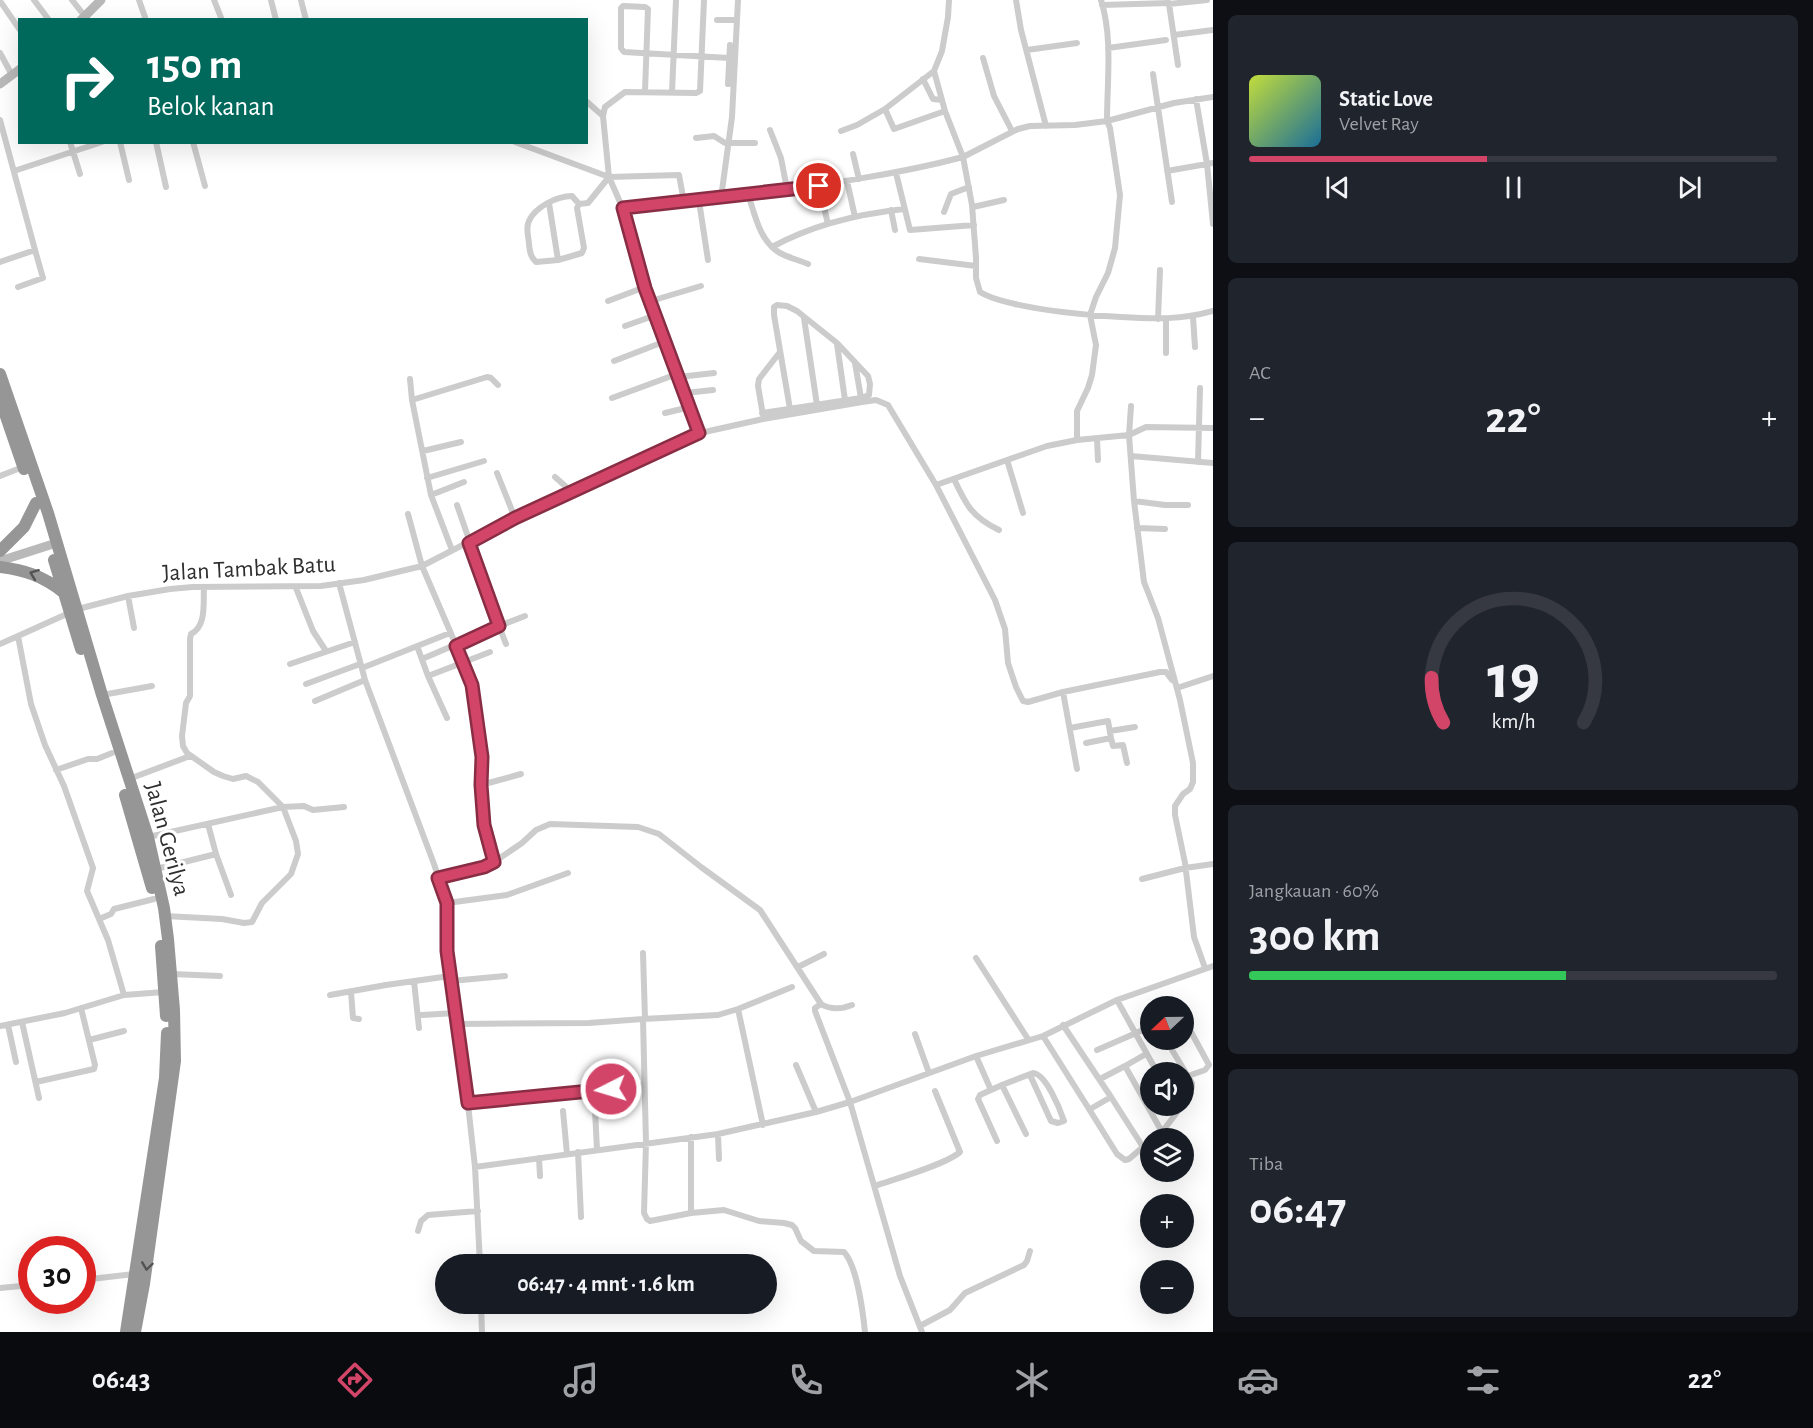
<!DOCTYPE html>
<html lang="id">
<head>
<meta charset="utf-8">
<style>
	body { margin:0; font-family:"Alegreya Sans",sans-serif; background:#20242c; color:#f1f3f6; height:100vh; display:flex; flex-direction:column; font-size:22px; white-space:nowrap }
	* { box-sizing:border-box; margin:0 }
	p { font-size:20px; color:#9ea1a6 }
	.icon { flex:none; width:33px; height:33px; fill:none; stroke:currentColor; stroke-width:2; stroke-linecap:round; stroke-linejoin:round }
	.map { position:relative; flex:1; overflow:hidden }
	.drawer { display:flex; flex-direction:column; gap:15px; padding:15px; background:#0d0f14; width:600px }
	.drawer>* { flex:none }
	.guide { position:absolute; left:18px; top:18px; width:570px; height:126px; border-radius:0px; box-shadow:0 6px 24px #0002; background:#00695c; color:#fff; overflow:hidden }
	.needle { width:39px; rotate:248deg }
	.fabs { position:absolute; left:1140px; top:996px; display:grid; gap:12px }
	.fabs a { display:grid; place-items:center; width:54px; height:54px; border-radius:50%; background:#171b24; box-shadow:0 6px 24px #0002; font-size:30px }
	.speed { position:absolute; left:18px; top:1236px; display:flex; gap:12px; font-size:30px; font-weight:700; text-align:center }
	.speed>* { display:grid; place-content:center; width:78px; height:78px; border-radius:50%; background:#171b24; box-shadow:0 6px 24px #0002; line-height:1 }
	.speed .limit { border:9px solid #d22; background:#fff; color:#111 }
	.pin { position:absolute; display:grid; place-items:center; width:51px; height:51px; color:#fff; margin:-26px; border:3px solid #fff; border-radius:50%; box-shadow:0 2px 6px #0007 }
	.me { position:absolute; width:66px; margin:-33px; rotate:265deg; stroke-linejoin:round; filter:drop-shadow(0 0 4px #0008) }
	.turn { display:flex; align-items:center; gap:21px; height:126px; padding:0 30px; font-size:27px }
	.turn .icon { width:78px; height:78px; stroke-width:2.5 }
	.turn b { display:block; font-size:42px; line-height:51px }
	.big { font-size:45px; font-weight:700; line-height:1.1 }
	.drawer .tile { flex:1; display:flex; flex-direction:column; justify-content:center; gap:9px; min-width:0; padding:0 21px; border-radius:9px; background:#20242c }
	.drawer .dial { align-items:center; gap:0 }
	.dial svg { height:156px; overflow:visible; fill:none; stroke:#363941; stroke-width:7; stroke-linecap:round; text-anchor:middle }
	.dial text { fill:#f1f3f6; stroke:none }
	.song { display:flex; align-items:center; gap:18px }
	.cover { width:72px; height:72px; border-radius:9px; background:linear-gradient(135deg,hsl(70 70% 55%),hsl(200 70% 35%)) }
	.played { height:6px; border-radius:3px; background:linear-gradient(90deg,#d24569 45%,#363941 45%) }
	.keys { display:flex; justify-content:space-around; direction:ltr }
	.heat { display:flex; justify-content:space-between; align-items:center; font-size:33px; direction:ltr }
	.charge { height:9px; border-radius:4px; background:linear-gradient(90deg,#34c759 60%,#363941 0) }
	.trip { position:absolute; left:435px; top:1254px; width:342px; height:60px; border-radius:30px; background:#171b24; box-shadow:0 6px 24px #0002; font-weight:700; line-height:60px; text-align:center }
	.dock { display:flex; height:96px; justify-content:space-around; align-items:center; background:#090b0e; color:#9ea1a6 }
	.dock .icon { width:42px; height:42px }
	.dock .selected { color:#d24569 }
	.dock b { font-size:27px; color:#f1f3f6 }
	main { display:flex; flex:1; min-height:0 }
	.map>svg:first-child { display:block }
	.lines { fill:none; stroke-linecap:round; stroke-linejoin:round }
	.street { stroke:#ccc; stroke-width:6 }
	.secondary { stroke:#b9b9b9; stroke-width:9 }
	.highway { stroke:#969696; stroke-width:12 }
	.oneway { stroke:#535353 }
	.route-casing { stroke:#882d44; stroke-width:15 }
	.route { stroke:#d24569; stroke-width:10 }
	.labels { text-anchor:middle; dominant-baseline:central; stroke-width:6; stroke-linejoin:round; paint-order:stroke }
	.street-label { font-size:24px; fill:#2f2f2f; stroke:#fff }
</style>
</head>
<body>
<main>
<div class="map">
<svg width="1213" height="1332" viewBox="0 0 1213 1332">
	<rect width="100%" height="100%" fill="#fff"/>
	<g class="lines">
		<path class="street" d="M34,0L49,20
			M72,0L87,19
			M139,0L146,20
			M214,0L222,20
			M271,0L276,20
			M301,0L306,20
			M949,0L948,17L942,51L934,71L945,111L963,157L1018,129L1030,126L1075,125L1107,121L1110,128L1120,195L1115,248L1108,273L1096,297L1090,315L1096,345L1092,375L1088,388L1077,411V440
			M1016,0L1021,30L1046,126
			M1101,0C1113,38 1107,81 1107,121L1174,103L1213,97
			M0,1L20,30
			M1102,5L1169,3
			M717,20H737
			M1174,35L1213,30
			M1108,48L1166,40
			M1027,50L1077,43
			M0,53L12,75
			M983,58L994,96L1012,131
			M1178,65L1169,4L1207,0
			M934,71L885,109L894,129L945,111
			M1153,74L1172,202
			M923,79L933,99L942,100
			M728,84L730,45
			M645,91L648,9L645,7L623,6L621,8V48L624,52L729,58
			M672,92L676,0
			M1196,99L1207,164L1213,224
			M586,101L603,116
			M0,120L35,250L0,262
			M770,130L781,158L787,189
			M841,131L857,125L885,109
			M696,138L714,136L725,143H755
			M70,142L80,174
			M120,142L129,180
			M156,142L166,187
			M193,142L205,186
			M515,142L609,177L623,209L645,287L700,433
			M853,154L859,179
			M14,171L102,142
			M1167,171L1213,163
			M896,173L910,230L974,225
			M609,177L679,175L684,202
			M847,181L855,217
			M819,186L828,224
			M748,194C755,215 760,242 780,253C789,258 799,260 808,264
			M721,198C802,187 884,178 963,157L972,205L976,258V278L980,292C991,299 1003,301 1015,304C1050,312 1085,315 1121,317C1153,319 1182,320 1213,311
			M699,201L708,260
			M549,203L558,260
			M579,204L572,196C557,196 535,207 529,221C525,228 529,238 529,244C530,252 530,256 536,262L558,260L582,253L584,248L577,208L579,204L588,203L609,177L603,116L605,107L625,92L696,93L700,91L704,0
			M973,207L1004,200
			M623,209L721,198L732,117L738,0
			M891,210L895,230
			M944,212L951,194L969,187
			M772,247C812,225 858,214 904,209
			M919,259L976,266
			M18,287L43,278L35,250
			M608,301L645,287
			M651,301L701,286
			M1193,317L1195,347
			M804,318L817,405
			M1158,319L1160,270
			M1166,319V353
			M625,326L656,315
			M837,344L845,400
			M614,361L666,341
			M855,363L861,398
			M679,377L714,373
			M410,379L412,400
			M685,393L713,390
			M612,398L677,374
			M1131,406L1129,435L1134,501L1144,582L1158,618L1180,700L1193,763V782L1190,789L1183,794L1175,806V815L1185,863L1194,937L1205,968
			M665,413L690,407
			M762,413L861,398L869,395L870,384L868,376L837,343L797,311L787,306L777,305L774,307V315L790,409
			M763,415L758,386L759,379L780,352
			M1097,439L1098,460
			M423,451L461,442
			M1131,456L1213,463
			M1007,460L1023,513
			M1198,462L1200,388
			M497,473L515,518
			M0,476L23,467
			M555,477L572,492
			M427,478L484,461
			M954,479C966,505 972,517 999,530
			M936,485L995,600L1005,629L1008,663L1016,687L1023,701L1028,702L1063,692L1160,672H1166L1172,680
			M431,495L464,482
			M1134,501L1165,505H1188
			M408,514L422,566L471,680L482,757L481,785L484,825L494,862L484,867L438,878
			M1137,528L1165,529
			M452,550L431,495L412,400L487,377L491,378L498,385
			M339,583L365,680L434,864L447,903V951L464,1069L475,1167L480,1264
			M296,588L313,631L326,651
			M128,596L134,628
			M78,609L128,596L170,589L193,587L321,586L364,580L422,566L515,518L700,433L763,419L862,402L876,400L888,405L936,485L1047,446L1077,440L1129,435L1146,427L1213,428
			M69,613L18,636L31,704L45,745L64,786L93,868L87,891L108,940L124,995
			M0,644L18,636
			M506,644L499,626L525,616
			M417,646L428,676
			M422,659L499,626L457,505
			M290,664L355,642
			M362,668L450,633
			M306,684L360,664
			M1177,688L1213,676
			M1063,692L1077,769
			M102,695L152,686
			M315,701L365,680
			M447,718L428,676L490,652
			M1070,728L1108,721L1111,738L1086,743
			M1110,731L1135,727
			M1111,738L1113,746L1123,745L1127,763
			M56,770L88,759H97L112,753
			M129,779L190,756
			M481,785L521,774
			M208,824L216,854L231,895
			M148,837L283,807L304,806L313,810L344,807
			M494,862L522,843L536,830L550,824L638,827L659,834L701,867L760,910L821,1004C831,1010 842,1009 852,1005
			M156,869L216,854
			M1142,879L1185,868L1213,864
			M447,903L507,895L568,873
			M165,916L222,919L244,923L252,922L262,903L291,874L298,854L296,841L283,807L258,782L246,776L233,779L223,776L214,772L187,753L183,746L182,736L186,703L190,696V639L191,634C207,626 203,602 204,587
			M99,919L111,914L114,909L154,899
			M643,953L645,1019
			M976,958L1028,1039
			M798,967L824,954
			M172,974L220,976
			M414,981L419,1028
			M451,981L505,976
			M792,987L738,1009L718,1015L643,1019L646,1143L644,1213L647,1219L650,1221L691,1213L724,1210L759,1221L784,1223L792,1225L795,1228L801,1241L814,1251L844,1252C857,1266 863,1313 865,1332
			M351,992L353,1018L359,1019
			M330,995L386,985L450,976
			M1117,1000L1157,1072
			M821,1004L815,1008V1011L850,1102L900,1276L922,1332
			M738,1009L763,1125
			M422,1015L456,1013
			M1184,1019L1209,1065L1205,1070L1188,1076
			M22,1022L39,1098
			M458,1024L589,1023L643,1019
			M8,1025L16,1062
			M0,1026L65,1013L124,995L164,992
			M915,1034L929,1073
			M1043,1036L1089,1109L1092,1108L1111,1097L1063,1025
			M89,1040L124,1031
			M1166,1040L1192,1083V1087L1184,1102
			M1097,1050L1150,1027
			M976,1056L991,1090L1002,1085L1026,1134
			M796,1065L816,1112
			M1125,1066L1146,1054
			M1100,1079L1125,1066L1162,1132L1178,1111L1175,1106
			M36,1082L94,1069L95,1065L81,1008
			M1002,1085L1033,1073C1046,1074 1060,1109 1064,1121L1058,1123L1051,1121L1030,1075
			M594,1090L597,1150
			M991,1090L980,1095L978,1099L997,1141
			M1111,1097L1143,1147
			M468,1103L644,1085
			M1089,1109L1117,1154L1125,1160L1129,1159L1150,1141
			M563,1111L567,1154
			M718,1134L719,1159
			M691,1137V1213
			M578,1152L581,1217
			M539,1158L540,1176
			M475,1167L718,1134L816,1112L850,1102L976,1056L1043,1036L1117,1000L1213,966
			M875,1186C895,1179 947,1164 960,1152L935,1091
			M418,1231L421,1221L428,1215L478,1211
			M82,1280L134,1274
			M0,1288L32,1285
			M481,1304L482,1332
			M920,1326L950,1310L965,1293L1024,1265L1027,1261L1030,1251"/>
		<path class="secondary" d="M81,20L101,0
			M0,84L20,69
			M0,561L50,545"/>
		<path class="highway" d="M0,374L48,513L102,695L148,837L164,908L168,939L174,1010L175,1061L144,1284L135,1332
			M0,399L24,469
			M0,551L24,527L36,503
			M54,560L81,649
			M0,567C25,570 43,576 63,592
			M125,795L152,888
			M161,946L166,1016
			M126,1332L165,1078L167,1033"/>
	</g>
	<defs><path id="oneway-chevron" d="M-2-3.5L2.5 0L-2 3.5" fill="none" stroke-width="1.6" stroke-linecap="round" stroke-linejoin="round" transform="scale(1.5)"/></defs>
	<g class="oneway">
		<use href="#oneway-chevron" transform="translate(34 574) rotate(-159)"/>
		<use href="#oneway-chevron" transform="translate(147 1266) rotate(98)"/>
	</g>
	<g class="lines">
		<g class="route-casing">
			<path id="route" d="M611,1089L468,1103L447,951V903L438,878L484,867L494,862L484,825L481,785L482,757L472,685L456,646L499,626L469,543L515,518L699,433L645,288L623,208L819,186"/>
		</g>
		<use href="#route" class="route"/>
	</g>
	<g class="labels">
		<g class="street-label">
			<text transform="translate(249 569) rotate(-3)">Jalan Tambak Batu</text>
			<text transform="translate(167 839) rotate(75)">Jalan Gerilya</text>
		</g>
	</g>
</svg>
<div class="fabs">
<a><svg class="needle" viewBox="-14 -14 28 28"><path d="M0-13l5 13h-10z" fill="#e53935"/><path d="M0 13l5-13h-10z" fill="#9ea1a6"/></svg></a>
<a><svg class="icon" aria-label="sound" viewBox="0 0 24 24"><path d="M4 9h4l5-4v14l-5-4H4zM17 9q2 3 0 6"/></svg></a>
<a><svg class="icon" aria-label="layers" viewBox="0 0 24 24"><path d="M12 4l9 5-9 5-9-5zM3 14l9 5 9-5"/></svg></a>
<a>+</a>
<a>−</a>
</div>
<div class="speed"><div class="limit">30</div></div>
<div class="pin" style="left:819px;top:186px;background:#d93025"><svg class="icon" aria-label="arrive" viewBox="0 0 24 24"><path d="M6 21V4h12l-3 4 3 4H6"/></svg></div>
<svg class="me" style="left:611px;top:1089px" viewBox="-20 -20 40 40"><circle r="17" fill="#d24569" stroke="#fff" stroke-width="3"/><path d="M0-11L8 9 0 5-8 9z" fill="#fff"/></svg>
<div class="trip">06:47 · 4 mnt · 1.6 km</div>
<div class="guide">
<div class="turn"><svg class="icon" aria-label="right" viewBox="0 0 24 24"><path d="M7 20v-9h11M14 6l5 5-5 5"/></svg><div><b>150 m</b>Belok kanan</div></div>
</div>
</div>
<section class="drawer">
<div class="tile">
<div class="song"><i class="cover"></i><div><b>Static Love</b><p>Velvet Ray</p></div></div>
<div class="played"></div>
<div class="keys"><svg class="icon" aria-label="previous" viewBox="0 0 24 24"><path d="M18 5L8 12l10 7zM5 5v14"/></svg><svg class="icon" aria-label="pause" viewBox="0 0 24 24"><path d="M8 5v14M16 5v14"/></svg><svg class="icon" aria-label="next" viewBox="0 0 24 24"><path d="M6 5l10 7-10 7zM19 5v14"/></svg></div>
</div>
<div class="tile"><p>AC</p>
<div class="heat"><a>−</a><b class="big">22°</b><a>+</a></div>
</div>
<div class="tile dial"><svg viewBox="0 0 100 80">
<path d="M14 69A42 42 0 1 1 86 69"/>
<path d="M14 69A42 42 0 0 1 8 46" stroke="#d24569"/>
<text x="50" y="56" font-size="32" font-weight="700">19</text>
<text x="50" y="72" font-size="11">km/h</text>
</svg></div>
<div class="tile"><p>Jangkauan · 60%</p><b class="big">300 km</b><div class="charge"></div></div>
<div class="tile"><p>Tiba</p><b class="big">06:47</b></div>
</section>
</main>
<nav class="dock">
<b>06:43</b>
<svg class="icon selected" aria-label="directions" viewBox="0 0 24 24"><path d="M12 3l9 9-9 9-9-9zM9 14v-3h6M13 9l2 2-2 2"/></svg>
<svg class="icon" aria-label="music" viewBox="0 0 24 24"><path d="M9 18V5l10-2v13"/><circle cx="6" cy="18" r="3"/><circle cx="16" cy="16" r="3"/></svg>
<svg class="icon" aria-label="phone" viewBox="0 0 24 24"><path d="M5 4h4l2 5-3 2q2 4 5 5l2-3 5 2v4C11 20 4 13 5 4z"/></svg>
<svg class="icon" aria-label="climate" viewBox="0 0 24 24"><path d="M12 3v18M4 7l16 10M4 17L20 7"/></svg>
<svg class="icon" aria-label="car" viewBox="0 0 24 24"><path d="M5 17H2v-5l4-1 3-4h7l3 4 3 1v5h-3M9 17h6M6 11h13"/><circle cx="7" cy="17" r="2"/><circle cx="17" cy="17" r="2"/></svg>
<svg class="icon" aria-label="filters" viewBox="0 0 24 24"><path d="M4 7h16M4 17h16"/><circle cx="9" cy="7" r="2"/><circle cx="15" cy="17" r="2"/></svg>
<b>22°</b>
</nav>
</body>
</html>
